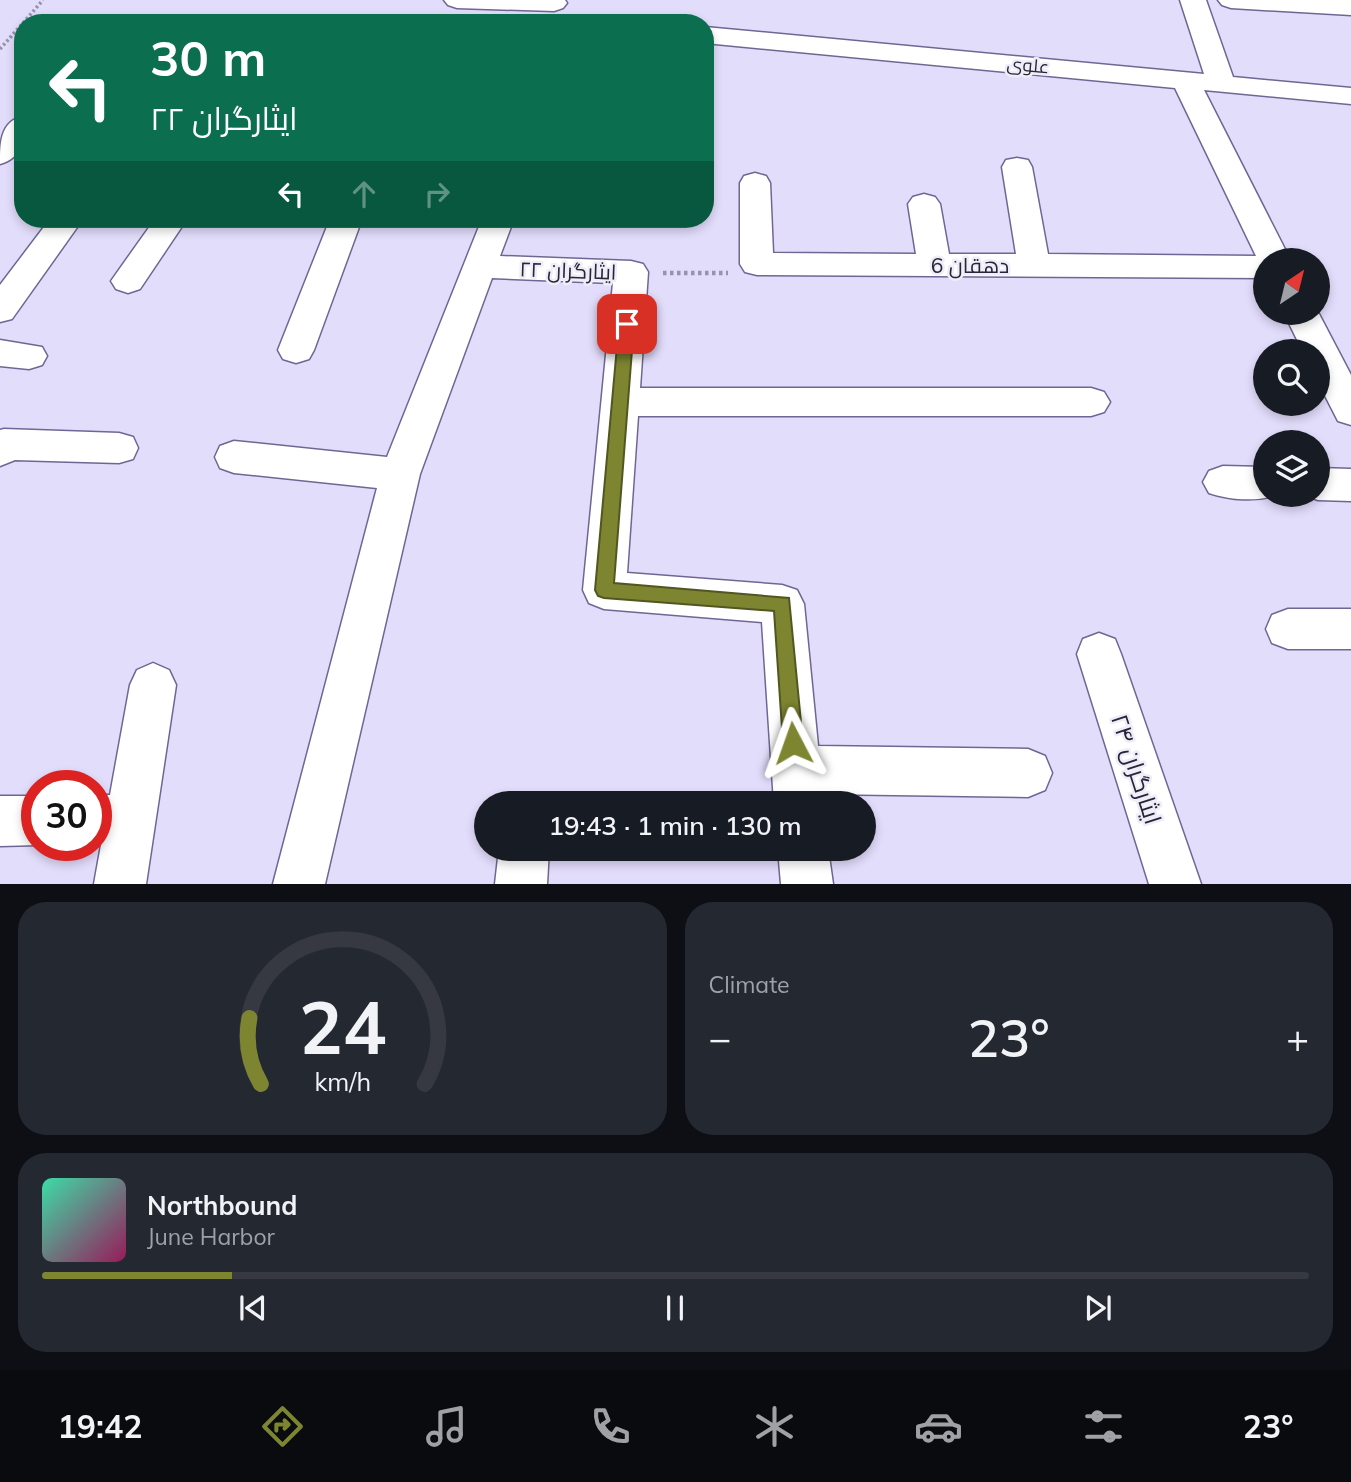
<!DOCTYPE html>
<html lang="en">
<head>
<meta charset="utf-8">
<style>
	body { margin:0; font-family:Mulish,Cairo,sans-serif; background:#242831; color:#f1f3f6; height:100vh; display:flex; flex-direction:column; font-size:26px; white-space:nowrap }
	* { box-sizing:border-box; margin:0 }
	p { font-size:23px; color:#9ea1a6 }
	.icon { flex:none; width:38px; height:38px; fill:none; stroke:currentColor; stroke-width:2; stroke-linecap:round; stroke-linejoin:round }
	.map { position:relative; height:884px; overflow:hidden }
	.panel { display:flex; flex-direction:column; gap:18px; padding:18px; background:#0d0f14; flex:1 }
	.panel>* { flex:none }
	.hud { position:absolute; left:14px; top:14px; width:700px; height:214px; border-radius:28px; box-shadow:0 4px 10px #0003; background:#0b6e4f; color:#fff; overflow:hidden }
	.needle { width:46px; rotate:35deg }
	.buttons { position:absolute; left:1253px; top:248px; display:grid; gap:14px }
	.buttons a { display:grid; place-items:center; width:77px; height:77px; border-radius:50%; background:#171b24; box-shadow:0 4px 10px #0003; font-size:35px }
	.speed { position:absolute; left:21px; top:770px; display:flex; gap:14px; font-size:35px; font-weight:700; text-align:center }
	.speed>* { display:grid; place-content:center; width:91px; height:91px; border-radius:50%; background:#171b24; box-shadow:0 4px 10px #0003; line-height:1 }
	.speed .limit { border:10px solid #d22; background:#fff; color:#111 }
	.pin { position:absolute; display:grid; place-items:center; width:60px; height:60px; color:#fff; margin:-30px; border-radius:14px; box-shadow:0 4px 10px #0006 }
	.me { position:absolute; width:77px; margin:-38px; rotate:356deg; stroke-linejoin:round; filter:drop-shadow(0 0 5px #0008) }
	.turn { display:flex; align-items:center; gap:24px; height:147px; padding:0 21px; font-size:32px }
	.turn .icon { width:91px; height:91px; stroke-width:2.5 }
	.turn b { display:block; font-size:49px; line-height:60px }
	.lanes { display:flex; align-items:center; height:66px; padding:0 21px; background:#0003; justify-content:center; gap:35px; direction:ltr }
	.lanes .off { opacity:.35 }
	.big { font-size:52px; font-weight:600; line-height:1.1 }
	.panel .widget { flex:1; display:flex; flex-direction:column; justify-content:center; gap:10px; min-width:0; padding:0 24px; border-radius:28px; background:#242831 }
	.panel .dial { align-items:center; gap:0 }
	.dial svg { height:182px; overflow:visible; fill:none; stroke:#363941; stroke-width:7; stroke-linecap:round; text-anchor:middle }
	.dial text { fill:#f1f3f6; stroke:none }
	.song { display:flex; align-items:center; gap:21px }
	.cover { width:84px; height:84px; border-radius:10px; background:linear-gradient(135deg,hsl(160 70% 55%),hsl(330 70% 35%)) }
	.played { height:7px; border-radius:4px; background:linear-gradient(90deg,#7e8531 15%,#363941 15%) }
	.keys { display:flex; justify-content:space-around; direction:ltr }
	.heat { display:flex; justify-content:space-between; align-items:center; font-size:38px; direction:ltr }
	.panel .tiles { flex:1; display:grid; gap:18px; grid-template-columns:1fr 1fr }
	.widget:last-child { grid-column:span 2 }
	.trip { position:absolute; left:474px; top:791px; width:402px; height:70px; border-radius:35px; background:#171b24; box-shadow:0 4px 10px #0003; font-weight:600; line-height:70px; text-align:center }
	.menu { display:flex; height:112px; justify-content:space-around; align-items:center; background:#090b0e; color:#9ea1a6 }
	.menu .icon { width:49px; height:49px }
	.menu .active { color:#7e8531 }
	.menu b { font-size:32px; color:#f1f3f6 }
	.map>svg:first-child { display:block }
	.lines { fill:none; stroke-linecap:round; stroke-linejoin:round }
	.minor-casing { stroke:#706693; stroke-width:3 }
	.path-far1 { stroke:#9892ad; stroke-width:3.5; stroke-dasharray:2.5 2.5; stroke-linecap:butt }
	.path { stroke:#9892ad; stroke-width:4.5; stroke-dasharray:3.5 3.5; stroke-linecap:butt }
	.minor { fill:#fff; fill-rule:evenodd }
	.route { fill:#7e8531; stroke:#525620; stroke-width:2 }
	.labels { text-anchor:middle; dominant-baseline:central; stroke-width:5; stroke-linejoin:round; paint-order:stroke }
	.far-street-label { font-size:18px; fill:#292538; stroke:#efeef8 }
	.street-label { font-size:21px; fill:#292538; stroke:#efeef8 }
	.near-street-label { font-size:24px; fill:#292538; stroke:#efeef8 }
</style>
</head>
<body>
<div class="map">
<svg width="1351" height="884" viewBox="0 0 1351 884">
	<rect width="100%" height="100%" fill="#e3ddfc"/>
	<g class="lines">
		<g class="minor-casing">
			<path id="minor" d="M444,0H565L567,3L563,8L554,11L457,8L448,5Z
				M1180,0H1206L1233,77L1351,88V104L1204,90L1291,261H1265V278L757,275L745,272L740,264V183L744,176L755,173L766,176L770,183L773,253L916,254L908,204L913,197L924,194L935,197L940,204L949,254H1016L1002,167L1006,160L1017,158L1028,160L1032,167L1048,254L1256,256L1175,88L705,43V27L1204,74Z
				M1218,0H1351V15L1231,8L1222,5Z
				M23,116C23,137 24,158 0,164C0,143 0,122 23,116Z
				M50,219H83L12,319L0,322V285Z
				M155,219H187L140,289L128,293L116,289L111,281Z
				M330,219H362L314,350L309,359L296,363L283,359L278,350Z
				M482,219H514L500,256L631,261L643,264L648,272L640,388H1091L1104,392L1110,402L1104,412L1091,416H638L627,573L782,585L797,590L804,604L818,746L1028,749L1045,756L1052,773L1045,790L1028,797L823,794L824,803H774L762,622L604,609L589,603L583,590L613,283L492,278L420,474L325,884H273L377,488L234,473L220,468L215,457L220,446L234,441L387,457Z
				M1284,313L1318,312L1351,375V425L1338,421L1318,382V352H1303Z
				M0,340L42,347L47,356L42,365L29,369L0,366Z
				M4,429L119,433L133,437L138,448L133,459L119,463L15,460L0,466V430Z
				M1223,466L1265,467V495H1277C1256,502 1230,500 1209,493L1203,482L1209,471Z
				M1318,468L1351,469V501L1318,500L1304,495H1318Z
				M1288,609H1351V649H1288L1272,643L1266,629L1272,615Z
				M1099,633L1115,639L1121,654L1201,884H1149L1077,654L1083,639Z
				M153,663L169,670L176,685L146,884H94L101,845H96V795H110L130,685L137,670Z
				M0,796H37L39,845L0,846Z
				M499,849H549L547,884H495Z
				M778,849H828L833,884H781Z"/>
		</g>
		<path class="path-far1" d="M23,23L43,0
			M0,49L23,23"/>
		<path class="path" d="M663,273H728"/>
		<use href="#minor" class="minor"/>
	</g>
	<path class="route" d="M627,319L634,324L614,583L789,598L803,743L800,749L793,752L786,749L783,743L774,611L604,598L598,596L595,590L619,324Z"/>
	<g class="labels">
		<g class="far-street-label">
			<text transform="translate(1028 65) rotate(5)">علوی</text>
		</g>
		<g class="street-label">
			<text x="970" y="265">دهقان 6</text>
			<text transform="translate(568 270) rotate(2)">ایثارگران ۲۲</text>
		</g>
		<g class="near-street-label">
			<text transform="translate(1137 769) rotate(72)">ایثارگران ۲۴</text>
		</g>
	</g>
</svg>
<div class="buttons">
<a><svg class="needle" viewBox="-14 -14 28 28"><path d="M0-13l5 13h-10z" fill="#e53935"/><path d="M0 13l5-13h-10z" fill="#9ea1a6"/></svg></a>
<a><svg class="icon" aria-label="search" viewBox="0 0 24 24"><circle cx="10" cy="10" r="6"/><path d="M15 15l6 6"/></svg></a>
<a><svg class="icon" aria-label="layers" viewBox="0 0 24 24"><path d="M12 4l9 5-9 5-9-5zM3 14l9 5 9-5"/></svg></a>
</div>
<div class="speed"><div class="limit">30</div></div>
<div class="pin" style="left:627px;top:324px;background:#d93025"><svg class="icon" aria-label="arrive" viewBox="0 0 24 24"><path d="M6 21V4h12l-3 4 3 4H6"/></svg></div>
<svg class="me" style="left:793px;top:743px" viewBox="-20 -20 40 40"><path d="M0-17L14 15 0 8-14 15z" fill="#7e8531" stroke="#fff" stroke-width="4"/></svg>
<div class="trip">19:43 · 1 min · 130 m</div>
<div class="hud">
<div class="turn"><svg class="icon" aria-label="left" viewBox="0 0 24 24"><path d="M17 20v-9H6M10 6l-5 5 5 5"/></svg><div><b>30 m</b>ایثارگران ۲۲</div></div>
<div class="lanes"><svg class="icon" aria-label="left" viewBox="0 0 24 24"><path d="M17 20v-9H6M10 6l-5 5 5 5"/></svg><svg class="icon off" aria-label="ahead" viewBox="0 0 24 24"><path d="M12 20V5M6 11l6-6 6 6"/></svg><svg class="icon off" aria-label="right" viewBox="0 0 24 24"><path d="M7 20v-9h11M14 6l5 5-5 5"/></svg></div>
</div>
</div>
<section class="panel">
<div class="tiles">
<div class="widget dial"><svg viewBox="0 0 100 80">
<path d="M14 69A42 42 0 1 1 86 69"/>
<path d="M14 69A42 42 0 0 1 9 40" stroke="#7e8531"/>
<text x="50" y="56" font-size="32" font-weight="700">24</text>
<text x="50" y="72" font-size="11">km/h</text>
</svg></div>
<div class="widget"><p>Climate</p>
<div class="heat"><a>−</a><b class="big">23°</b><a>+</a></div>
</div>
<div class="widget">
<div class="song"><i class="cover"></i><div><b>Northbound</b><p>June Harbor</p></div></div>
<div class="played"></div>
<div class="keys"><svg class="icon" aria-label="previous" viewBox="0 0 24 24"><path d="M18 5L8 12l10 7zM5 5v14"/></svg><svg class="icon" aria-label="pause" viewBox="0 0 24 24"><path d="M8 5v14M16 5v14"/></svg><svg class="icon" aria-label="next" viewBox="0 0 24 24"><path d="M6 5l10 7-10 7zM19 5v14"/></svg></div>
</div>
</div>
</section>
<nav class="menu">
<b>19:42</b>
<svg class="icon active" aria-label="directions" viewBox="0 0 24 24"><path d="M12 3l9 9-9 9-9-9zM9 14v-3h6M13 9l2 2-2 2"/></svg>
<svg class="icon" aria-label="music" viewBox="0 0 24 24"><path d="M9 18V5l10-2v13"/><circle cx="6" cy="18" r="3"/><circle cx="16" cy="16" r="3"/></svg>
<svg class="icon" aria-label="phone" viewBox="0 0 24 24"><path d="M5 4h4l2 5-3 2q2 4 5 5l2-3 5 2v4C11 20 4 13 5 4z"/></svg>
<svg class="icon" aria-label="climate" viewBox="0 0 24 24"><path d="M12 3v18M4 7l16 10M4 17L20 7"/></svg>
<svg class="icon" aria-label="car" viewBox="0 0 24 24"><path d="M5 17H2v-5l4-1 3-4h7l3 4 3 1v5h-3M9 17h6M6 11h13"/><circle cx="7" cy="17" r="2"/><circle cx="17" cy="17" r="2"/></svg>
<svg class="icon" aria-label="filters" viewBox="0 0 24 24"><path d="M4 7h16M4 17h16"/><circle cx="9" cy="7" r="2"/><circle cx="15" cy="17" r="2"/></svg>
<b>23°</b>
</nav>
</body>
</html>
